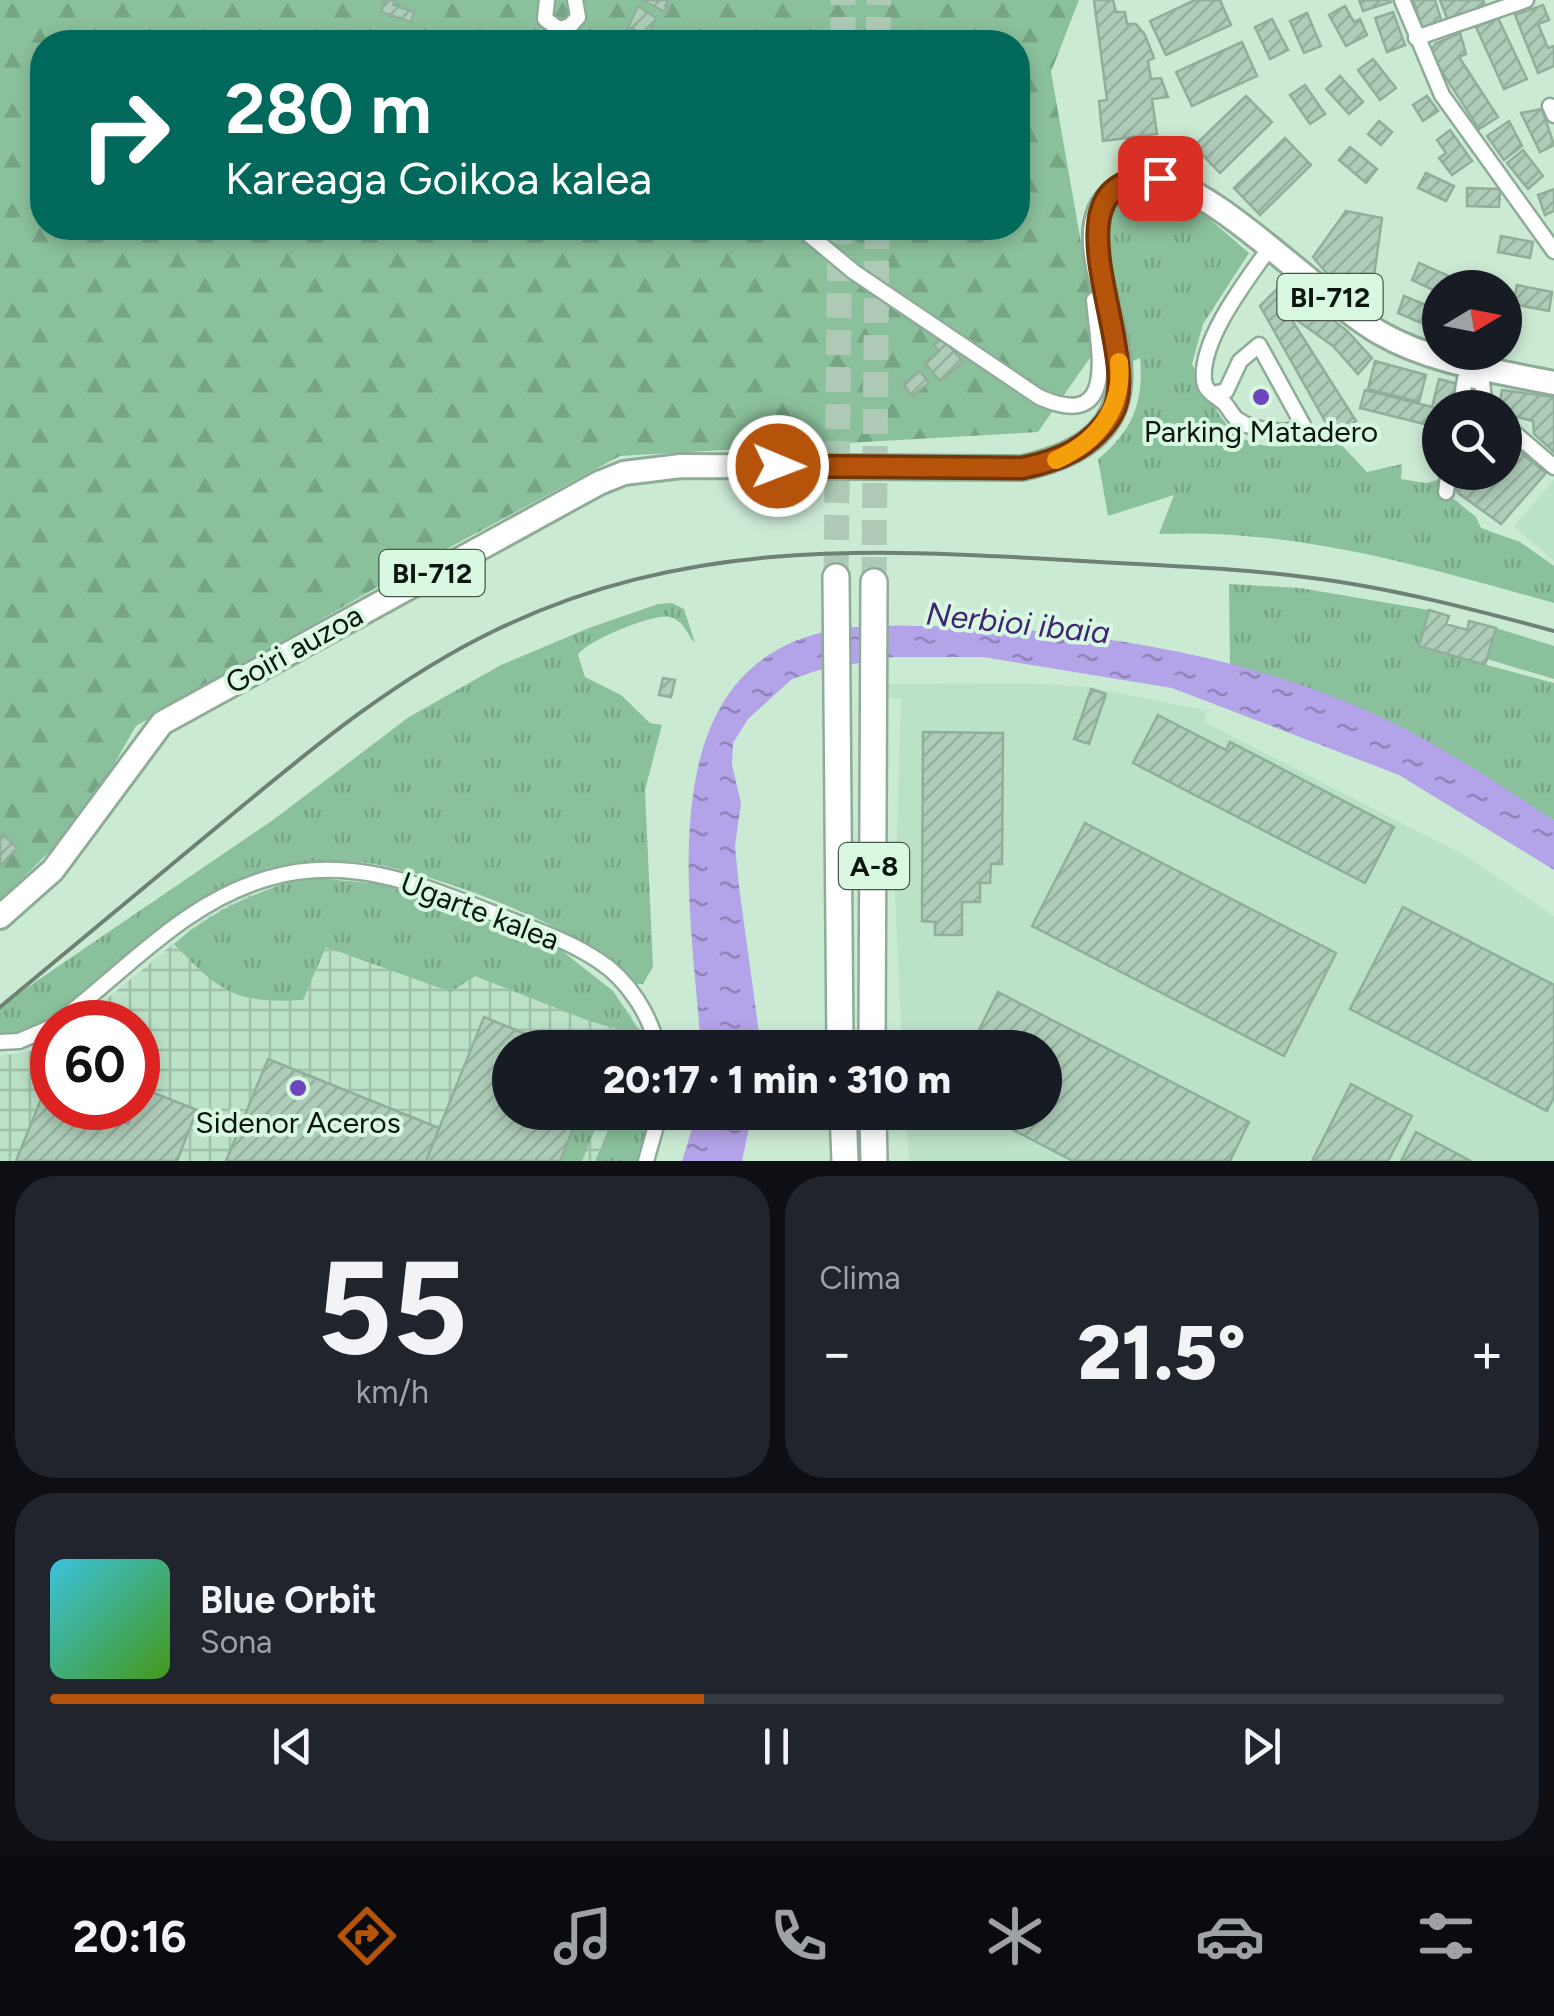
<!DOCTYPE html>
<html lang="es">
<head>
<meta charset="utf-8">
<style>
	body { margin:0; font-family:Figtree,sans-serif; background:#20242c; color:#f1f3f6; height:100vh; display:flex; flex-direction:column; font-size:38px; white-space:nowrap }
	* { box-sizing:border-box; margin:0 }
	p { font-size:32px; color:#9ea1a6 }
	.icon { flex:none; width:55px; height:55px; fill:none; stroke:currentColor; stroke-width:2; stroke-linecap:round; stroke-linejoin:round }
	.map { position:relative; height:1161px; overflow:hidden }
	.drawer { display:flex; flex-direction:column; gap:15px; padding:15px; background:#0d0f14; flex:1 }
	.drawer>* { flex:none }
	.hud { position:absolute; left:30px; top:30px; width:1000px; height:210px; border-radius:40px; box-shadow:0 5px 15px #0003; background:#00695c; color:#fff; overflow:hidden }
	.needle { width:65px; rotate:80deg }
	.fabs { position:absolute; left:1422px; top:270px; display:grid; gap:20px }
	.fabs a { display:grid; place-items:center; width:100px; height:100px; border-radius:50%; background:#171b24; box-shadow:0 5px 15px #0003; font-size:50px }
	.speed { position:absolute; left:30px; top:1000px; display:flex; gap:20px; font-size:50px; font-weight:700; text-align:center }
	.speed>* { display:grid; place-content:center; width:130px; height:130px; border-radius:50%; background:#171b24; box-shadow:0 5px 15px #0003; line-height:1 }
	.speed .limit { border:15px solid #d22; background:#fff; color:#111 }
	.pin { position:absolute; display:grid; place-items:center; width:85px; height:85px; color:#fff; margin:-42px; border-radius:20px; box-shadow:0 5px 15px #0006 }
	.me { position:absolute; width:110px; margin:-55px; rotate:91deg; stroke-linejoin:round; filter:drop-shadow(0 0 8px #0008) }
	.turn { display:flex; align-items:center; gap:35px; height:210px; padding:0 30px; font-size:45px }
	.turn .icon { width:130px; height:130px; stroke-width:2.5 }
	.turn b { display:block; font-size:70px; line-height:85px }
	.big { font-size:75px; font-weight:800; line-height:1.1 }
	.drawer .tile { flex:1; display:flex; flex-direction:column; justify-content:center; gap:15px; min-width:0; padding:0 35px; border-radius:40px; background:#20242c }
	.drawer .dial { align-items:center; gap:0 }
	.dial b { font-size:130px; line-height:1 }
	.song { display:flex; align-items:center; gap:30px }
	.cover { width:120px; height:120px; border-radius:15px; background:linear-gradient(135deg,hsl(190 70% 55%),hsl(100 70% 35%)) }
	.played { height:10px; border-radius:5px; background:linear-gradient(90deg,#b45309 45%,#363941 45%) }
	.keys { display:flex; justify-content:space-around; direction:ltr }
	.heat { display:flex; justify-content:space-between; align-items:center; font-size:55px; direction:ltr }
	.drawer .tiles { flex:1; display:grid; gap:15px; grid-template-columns:1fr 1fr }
	.tile:last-child { grid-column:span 2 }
	.trip { position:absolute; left:492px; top:1030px; width:570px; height:100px; border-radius:50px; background:#171b24; box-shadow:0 5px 15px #0003; font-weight:800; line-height:100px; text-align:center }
	.tab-bar { display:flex; height:160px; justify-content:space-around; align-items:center; background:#090b0e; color:#9ea1a6 }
	.tab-bar .icon { width:70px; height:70px }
	.tab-bar .active { color:#b45309 }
	.tab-bar b { font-size:45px; color:#f1f3f6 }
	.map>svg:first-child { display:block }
	.built { fill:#bbe1c7 }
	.industrial { fill:url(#industrial-grid) }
	.grass { fill:url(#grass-tufts) }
	.forest { fill:url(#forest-firs); fill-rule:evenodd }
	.pitch { fill:#8bc09c }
	.water { fill:url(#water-ripples) }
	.building { fill:url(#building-hatch); stroke:#90ae9a; stroke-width:2.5 }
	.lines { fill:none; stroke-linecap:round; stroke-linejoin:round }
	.highway-tunnel { stroke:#aecab6; stroke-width:25; stroke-dasharray:25 12; stroke-linecap:butt }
	.street-casing { stroke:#8eac98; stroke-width:19 }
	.primary-casing { stroke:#8eac98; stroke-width:28 }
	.highway-casing { stroke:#8eac98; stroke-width:30 }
	.street { stroke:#fff; stroke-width:14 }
	.primary { stroke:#fff; stroke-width:22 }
	.highway { stroke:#fff; stroke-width:25 }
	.rail { stroke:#6d8274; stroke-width:4 }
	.route-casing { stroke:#753606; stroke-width:25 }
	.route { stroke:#b45309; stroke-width:18 }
	.slow { stroke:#f59e0b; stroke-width:18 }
	.poi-dot { fill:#6d45bd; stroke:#d8f8e1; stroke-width:4 }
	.labels { text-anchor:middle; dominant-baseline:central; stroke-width:8; stroke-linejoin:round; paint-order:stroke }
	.shield { fill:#d8f8e1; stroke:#485a4e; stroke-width:2.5 }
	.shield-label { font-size:28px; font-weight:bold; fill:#0b160f }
	.poi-label { font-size:30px; fill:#0b160f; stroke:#d8f8e1 }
	.street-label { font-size:30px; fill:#0b160f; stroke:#d8f8e1 }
	.water-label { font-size:32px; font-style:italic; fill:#402574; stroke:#d8f8e1 }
</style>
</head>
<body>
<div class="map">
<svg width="1554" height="1161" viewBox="0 0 1554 1161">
	<defs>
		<pattern id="industrial-grid" width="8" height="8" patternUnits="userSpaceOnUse" patternTransform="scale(2.5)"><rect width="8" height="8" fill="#bbe1c7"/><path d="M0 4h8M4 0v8" fill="none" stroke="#9fc0aa"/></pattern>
		<pattern id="grass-tufts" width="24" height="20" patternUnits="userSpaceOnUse" patternTransform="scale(2.5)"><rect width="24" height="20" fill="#8bc09c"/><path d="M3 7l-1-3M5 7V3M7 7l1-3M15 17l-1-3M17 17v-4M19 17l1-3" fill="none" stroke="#77a485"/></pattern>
		<pattern id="forest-firs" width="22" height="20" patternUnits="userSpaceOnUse" patternTransform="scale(2.5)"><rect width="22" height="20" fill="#8bc09c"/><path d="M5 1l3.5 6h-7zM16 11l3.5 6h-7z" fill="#77a485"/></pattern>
		<pattern id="water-ripples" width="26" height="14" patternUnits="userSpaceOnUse" patternTransform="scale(2.5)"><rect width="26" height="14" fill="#b3a3e8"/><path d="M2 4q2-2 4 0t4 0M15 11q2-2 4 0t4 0" fill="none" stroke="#9084ba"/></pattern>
		<pattern id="building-hatch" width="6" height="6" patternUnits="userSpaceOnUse" patternTransform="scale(2.5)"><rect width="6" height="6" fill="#aecdb8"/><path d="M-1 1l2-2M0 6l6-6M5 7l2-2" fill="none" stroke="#94af9d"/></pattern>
	</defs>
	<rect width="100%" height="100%" fill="#cbead4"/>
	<path class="built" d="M1554,480V561L1514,526Z
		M1025,683L1090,687L1207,711L1204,722L1464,855L1554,916V1161H909L906,1113L1045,1112V1048L902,1047L895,895L901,699L887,698L888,684Z"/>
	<path class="industrial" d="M381,884L557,947L613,991L646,1037L641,1047L510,1048V1112L615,1113L595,1161H0V1056L42,1049L52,1042V1108H138V1022H79L201,921L245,896Z"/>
	<path class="grass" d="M1134,186L1178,192L1249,253L1203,324L1192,364C1229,441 1244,461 1334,437L1367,472L1402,464L1401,479L1426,483L1438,480L1439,487L1476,517L1481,528L1520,542L1554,566V603C1425,567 1295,528 1159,534L1174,495L1108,516L1098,459C1133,431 1144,401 1140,358L1120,367L1106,292L1104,214Z
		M1229,584L1300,588L1429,610L1420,647L1554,683V820L1412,733L1326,697L1230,666Z
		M672,603L684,609L695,643C688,637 685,621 670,617C654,613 586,641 578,655L585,677L621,695L650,723L662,725L645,790L653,967L643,984H635C597,932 425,868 359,862C328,859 299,863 268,868L30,1038H0V1006L273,820L409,717L501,665L589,628L658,604Z
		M304,877L381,884L557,947L613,991L650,1047H641L645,1037L589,1021L475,976L451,992L326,947L303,1000C235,1004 220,992 174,944C214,910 254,893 304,877Z
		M580,1113H602L582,1161H560Z
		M615,1113H653L637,1161H595Z"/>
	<path class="forest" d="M0,0H1079L1051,72L1099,345L1038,432L620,456L400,574L136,726L83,818L0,901ZM42,42H1018V228H42Z"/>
	<path class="pitch" d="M1496,628L1554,646V679L1487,659Z"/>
	<path class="water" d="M963,626C1115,633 1275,661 1411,732C1460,758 1507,790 1554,820V870L1399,775L1172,688L983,657H893L819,670L792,679L748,719L733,743L732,765L741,803L735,846L739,887L761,1047L701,1048C691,901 640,647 856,627C891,624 928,627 963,626Z
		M697,1113H752L742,1161H682Z"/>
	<path class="building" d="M385,0H395L393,5L414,12L411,22L381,12Z
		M642,0H668L665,6L669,8L667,13Z
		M1094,0H1113L1116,12H1125L1127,24H1136L1145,35L1154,58L1148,61L1151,79L1161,78L1168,97L1152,99L1157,134L1103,141L1099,101L1107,100Z
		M1195,0H1220L1231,25L1166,55L1150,21Z
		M1359,0H1390L1391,2L1363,11Z
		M1413,0H1435L1442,23L1423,30Z
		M1440,0H1483L1486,8L1448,21Z
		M1543,5L1549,20L1538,24L1548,48L1554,46V66L1538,73L1515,15Z
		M638,6L656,18L647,36L628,27Z
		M1345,6L1354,22L1360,19L1367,35L1346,46L1329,15Z
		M1393,12L1405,45L1387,52L1375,18Z
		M1307,13L1321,46L1304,53L1290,21Z
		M1498,18L1527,79L1504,89L1476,27Z
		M1272,19L1288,50L1270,59L1255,27Z
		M628,27L644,34L640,42H621Z
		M1460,33L1466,54L1459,57L1498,117L1479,129L1430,53L1435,44Z
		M1242,42L1257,76L1192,106L1176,72Z
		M1373,59L1396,88L1380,100L1358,70Z
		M1340,76L1363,102L1349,114L1326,89Z
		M1305,85L1325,114L1310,124L1290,95Z
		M1246,96L1272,122L1220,173L1194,146Z
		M1427,96L1438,111L1423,121L1413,105Z
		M1542,109L1554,145L1540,152L1521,113Z
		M1379,121L1392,132L1381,145L1368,134Z
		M1509,121L1522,146L1504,160L1487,136Z
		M1450,130L1472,161L1452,175L1439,158L1446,153L1437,140Z
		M1285,138L1311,165L1260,215L1234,188Z
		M1350,147L1377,169L1366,183L1339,160Z
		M1523,150L1543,176L1528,189L1507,163Z
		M1426,173L1454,186L1446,201L1418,188Z
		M1467,188L1500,189L1499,207L1467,206Z
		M1554,189V211L1545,215L1538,195Z
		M1346,211L1382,218L1373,283L1330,277L1313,257Z
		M1501,236L1533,242L1530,258L1498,252Z
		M1419,263L1449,276L1440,293L1412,280Z
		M1517,285L1552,292L1549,311L1513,304Z
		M1277,289L1314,305L1347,331L1372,358L1358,374L1333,346L1288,314L1356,421L1334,437L1260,306Z
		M1404,296L1438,310L1431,327L1398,313Z
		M943,338L963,362L940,381L925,363L939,351L934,345Z
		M1375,361L1426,375L1419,402L1368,389Z
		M920,371L929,383L912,396L903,384Z
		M1439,379L1458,384L1452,408H1440V428L1360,408L1365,390L1432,407Z
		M1502,390L1554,397V452L1534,434L1533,421L1505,414V408H1499Z
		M1505,440L1546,473L1501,524L1458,493L1454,480L1456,472H1505Z
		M1429,610L1449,616L1446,624L1467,630L1469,621L1496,628L1485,665L1419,646Z
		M663,678L675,680L671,697L659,695Z
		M1091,689L1106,694L1089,744L1074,739Z
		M1158,715L1226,750L1230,742L1394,827L1365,883L1133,763Z
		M923,732L1003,733L1002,864H991L990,883H980V902H962V935H935V922L922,921Z
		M1085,823L1336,953L1284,1056L1032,926Z
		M3,834L17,848L0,866V837Z
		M1403,907L1554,985V1097L1547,1111L1350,1009Z
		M998,992L1249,1122L1230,1161H1073L979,1112H1045V1048H970Z
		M484,1017L560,1048H510V1112H580L560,1161H426Z
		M268,1059L439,1128L426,1161H226Z
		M1351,1084L1412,1116L1388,1161H1312Z
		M144,1089L197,1110L177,1161H16L44,1092L52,1095V1108H85L128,1124Z
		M1416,1132L1471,1161H1401Z"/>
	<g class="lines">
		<path class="highway-tunnel" d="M843,42V0
			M878,42L879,0
			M836,577L840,228
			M874,582L877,228"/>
		<g class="street-casing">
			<path id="street" d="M547,0L545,19L559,29L570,26L578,17L575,0
				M1402,0L1442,95L1554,251
				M1416,38L1526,0
				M1550,106L1554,115
				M801,228L854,272L1039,397C1120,433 1098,349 1094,300L1106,292
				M1481,373L1485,408
				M1213,394L1226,391L1240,361L1259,345L1303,425C1290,437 1252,430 1238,420C1231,415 1229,407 1223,402C1215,395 1205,392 1204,380C1200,340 1246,281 1268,250
				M1460,408L1465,379L1480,382
				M1505,425L1554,467
				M1446,492L1448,476
				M58,1022C126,971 184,902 269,878C352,854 427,887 503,917C535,930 570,941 599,961C627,979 651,1015 657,1048
				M0,1042L19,1041L52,1027
				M646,1161L660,1112"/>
		</g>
		<g class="primary-casing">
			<path id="primary" d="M0,917L53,870L162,723L599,483L624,473L681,466L1022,468C1224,425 1037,253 1115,191C1125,183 1136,178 1149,178C1209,179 1322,300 1380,333C1432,363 1496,371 1554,383"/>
		</g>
		<g class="highway-casing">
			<path id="highway" d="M836,577L840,1048
				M872,1048L874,582
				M843,1112L845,1161
				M873,1112L874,1161"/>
		</g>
		<use href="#street" class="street"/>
		<use href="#primary" class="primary"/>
		<use href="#highway" class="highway"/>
		<path class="rail" d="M0,1007C72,947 145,887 217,827C305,754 392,680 496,630C683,540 863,548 1065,560C1147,565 1230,567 1312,578C1392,588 1476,610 1554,631"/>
	</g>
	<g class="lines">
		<g class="route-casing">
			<path id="route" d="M778,466L1022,468C1058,461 1091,448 1112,414C1147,354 1032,173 1160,178"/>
		</g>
		<use href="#route" class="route"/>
		<path class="slow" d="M1056,460C1097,442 1124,408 1119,362"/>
	</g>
	<g class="poi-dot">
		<circle cx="1261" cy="397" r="10"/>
		<circle cx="298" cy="1088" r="10"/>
	</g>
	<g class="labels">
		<g class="shield">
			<rect x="1277.5" y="274" width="105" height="46" rx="8"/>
			<rect x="379.5" y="550" width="105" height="46" rx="8"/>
			<rect x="839" y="843" width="70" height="46" rx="8"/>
		</g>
		<g class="shield-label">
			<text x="1330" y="297">BI-712</text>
			<text x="432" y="573">BI-712</text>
			<text x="874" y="866">A-8</text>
		</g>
		<g class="poi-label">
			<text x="1261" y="431">Parking Matadero</text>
			<text x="298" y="1122">Sidenor Aceros</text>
		</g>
		<g class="street-label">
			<text transform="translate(294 649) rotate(-29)">Goiri auzoa</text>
			<text transform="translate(480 911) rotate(21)">Ugarte kalea</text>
		</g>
		<g class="water-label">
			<text transform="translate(1018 623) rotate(6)">Nerbioi ibaia</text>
		</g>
	</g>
</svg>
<div class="fabs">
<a><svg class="needle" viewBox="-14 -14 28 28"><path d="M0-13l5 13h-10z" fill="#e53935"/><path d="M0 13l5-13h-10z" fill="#9ea1a6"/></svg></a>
<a><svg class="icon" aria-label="search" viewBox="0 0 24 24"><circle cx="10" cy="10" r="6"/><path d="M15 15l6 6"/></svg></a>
</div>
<div class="speed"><div class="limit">60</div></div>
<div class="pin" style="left:1160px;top:178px;background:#d93025"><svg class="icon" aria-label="arrive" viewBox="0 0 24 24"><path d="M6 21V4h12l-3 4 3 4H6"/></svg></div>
<svg class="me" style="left:778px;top:466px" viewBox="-20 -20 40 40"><circle r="17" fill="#b45309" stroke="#fff" stroke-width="3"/><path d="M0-11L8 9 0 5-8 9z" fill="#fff"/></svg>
<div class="trip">20:17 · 1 min · 310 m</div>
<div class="hud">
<div class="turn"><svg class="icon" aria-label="right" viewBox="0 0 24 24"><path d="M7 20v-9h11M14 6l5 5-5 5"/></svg><div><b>280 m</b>Kareaga Goikoa kalea</div></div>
</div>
</div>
<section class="drawer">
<div class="tiles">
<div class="tile dial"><b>55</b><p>km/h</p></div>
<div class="tile"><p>Clima</p>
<div class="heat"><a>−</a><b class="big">21.5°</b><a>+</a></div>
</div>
<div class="tile">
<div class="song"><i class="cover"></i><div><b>Blue Orbit</b><p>Sona</p></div></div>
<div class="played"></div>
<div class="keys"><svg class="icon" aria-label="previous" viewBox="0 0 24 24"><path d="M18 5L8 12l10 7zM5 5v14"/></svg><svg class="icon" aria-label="pause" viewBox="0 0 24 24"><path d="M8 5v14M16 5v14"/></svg><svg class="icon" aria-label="next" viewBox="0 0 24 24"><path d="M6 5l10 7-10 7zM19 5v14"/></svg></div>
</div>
</div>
</section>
<nav class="tab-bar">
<b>20:16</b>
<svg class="icon active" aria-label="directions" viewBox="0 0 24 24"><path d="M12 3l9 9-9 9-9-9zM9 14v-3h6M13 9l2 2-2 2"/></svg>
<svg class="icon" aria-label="music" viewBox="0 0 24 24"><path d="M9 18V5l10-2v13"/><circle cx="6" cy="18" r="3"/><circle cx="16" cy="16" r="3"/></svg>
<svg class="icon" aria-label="phone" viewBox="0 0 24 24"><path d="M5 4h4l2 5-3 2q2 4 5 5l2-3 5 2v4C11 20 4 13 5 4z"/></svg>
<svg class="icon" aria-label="climate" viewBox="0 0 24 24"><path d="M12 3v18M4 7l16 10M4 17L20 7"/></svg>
<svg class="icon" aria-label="car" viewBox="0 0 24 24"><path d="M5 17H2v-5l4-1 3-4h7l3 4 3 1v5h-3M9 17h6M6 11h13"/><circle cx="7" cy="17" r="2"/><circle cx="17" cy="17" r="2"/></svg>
<svg class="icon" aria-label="filters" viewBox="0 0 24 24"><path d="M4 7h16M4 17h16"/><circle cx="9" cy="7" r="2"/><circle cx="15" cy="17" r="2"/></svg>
</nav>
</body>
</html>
